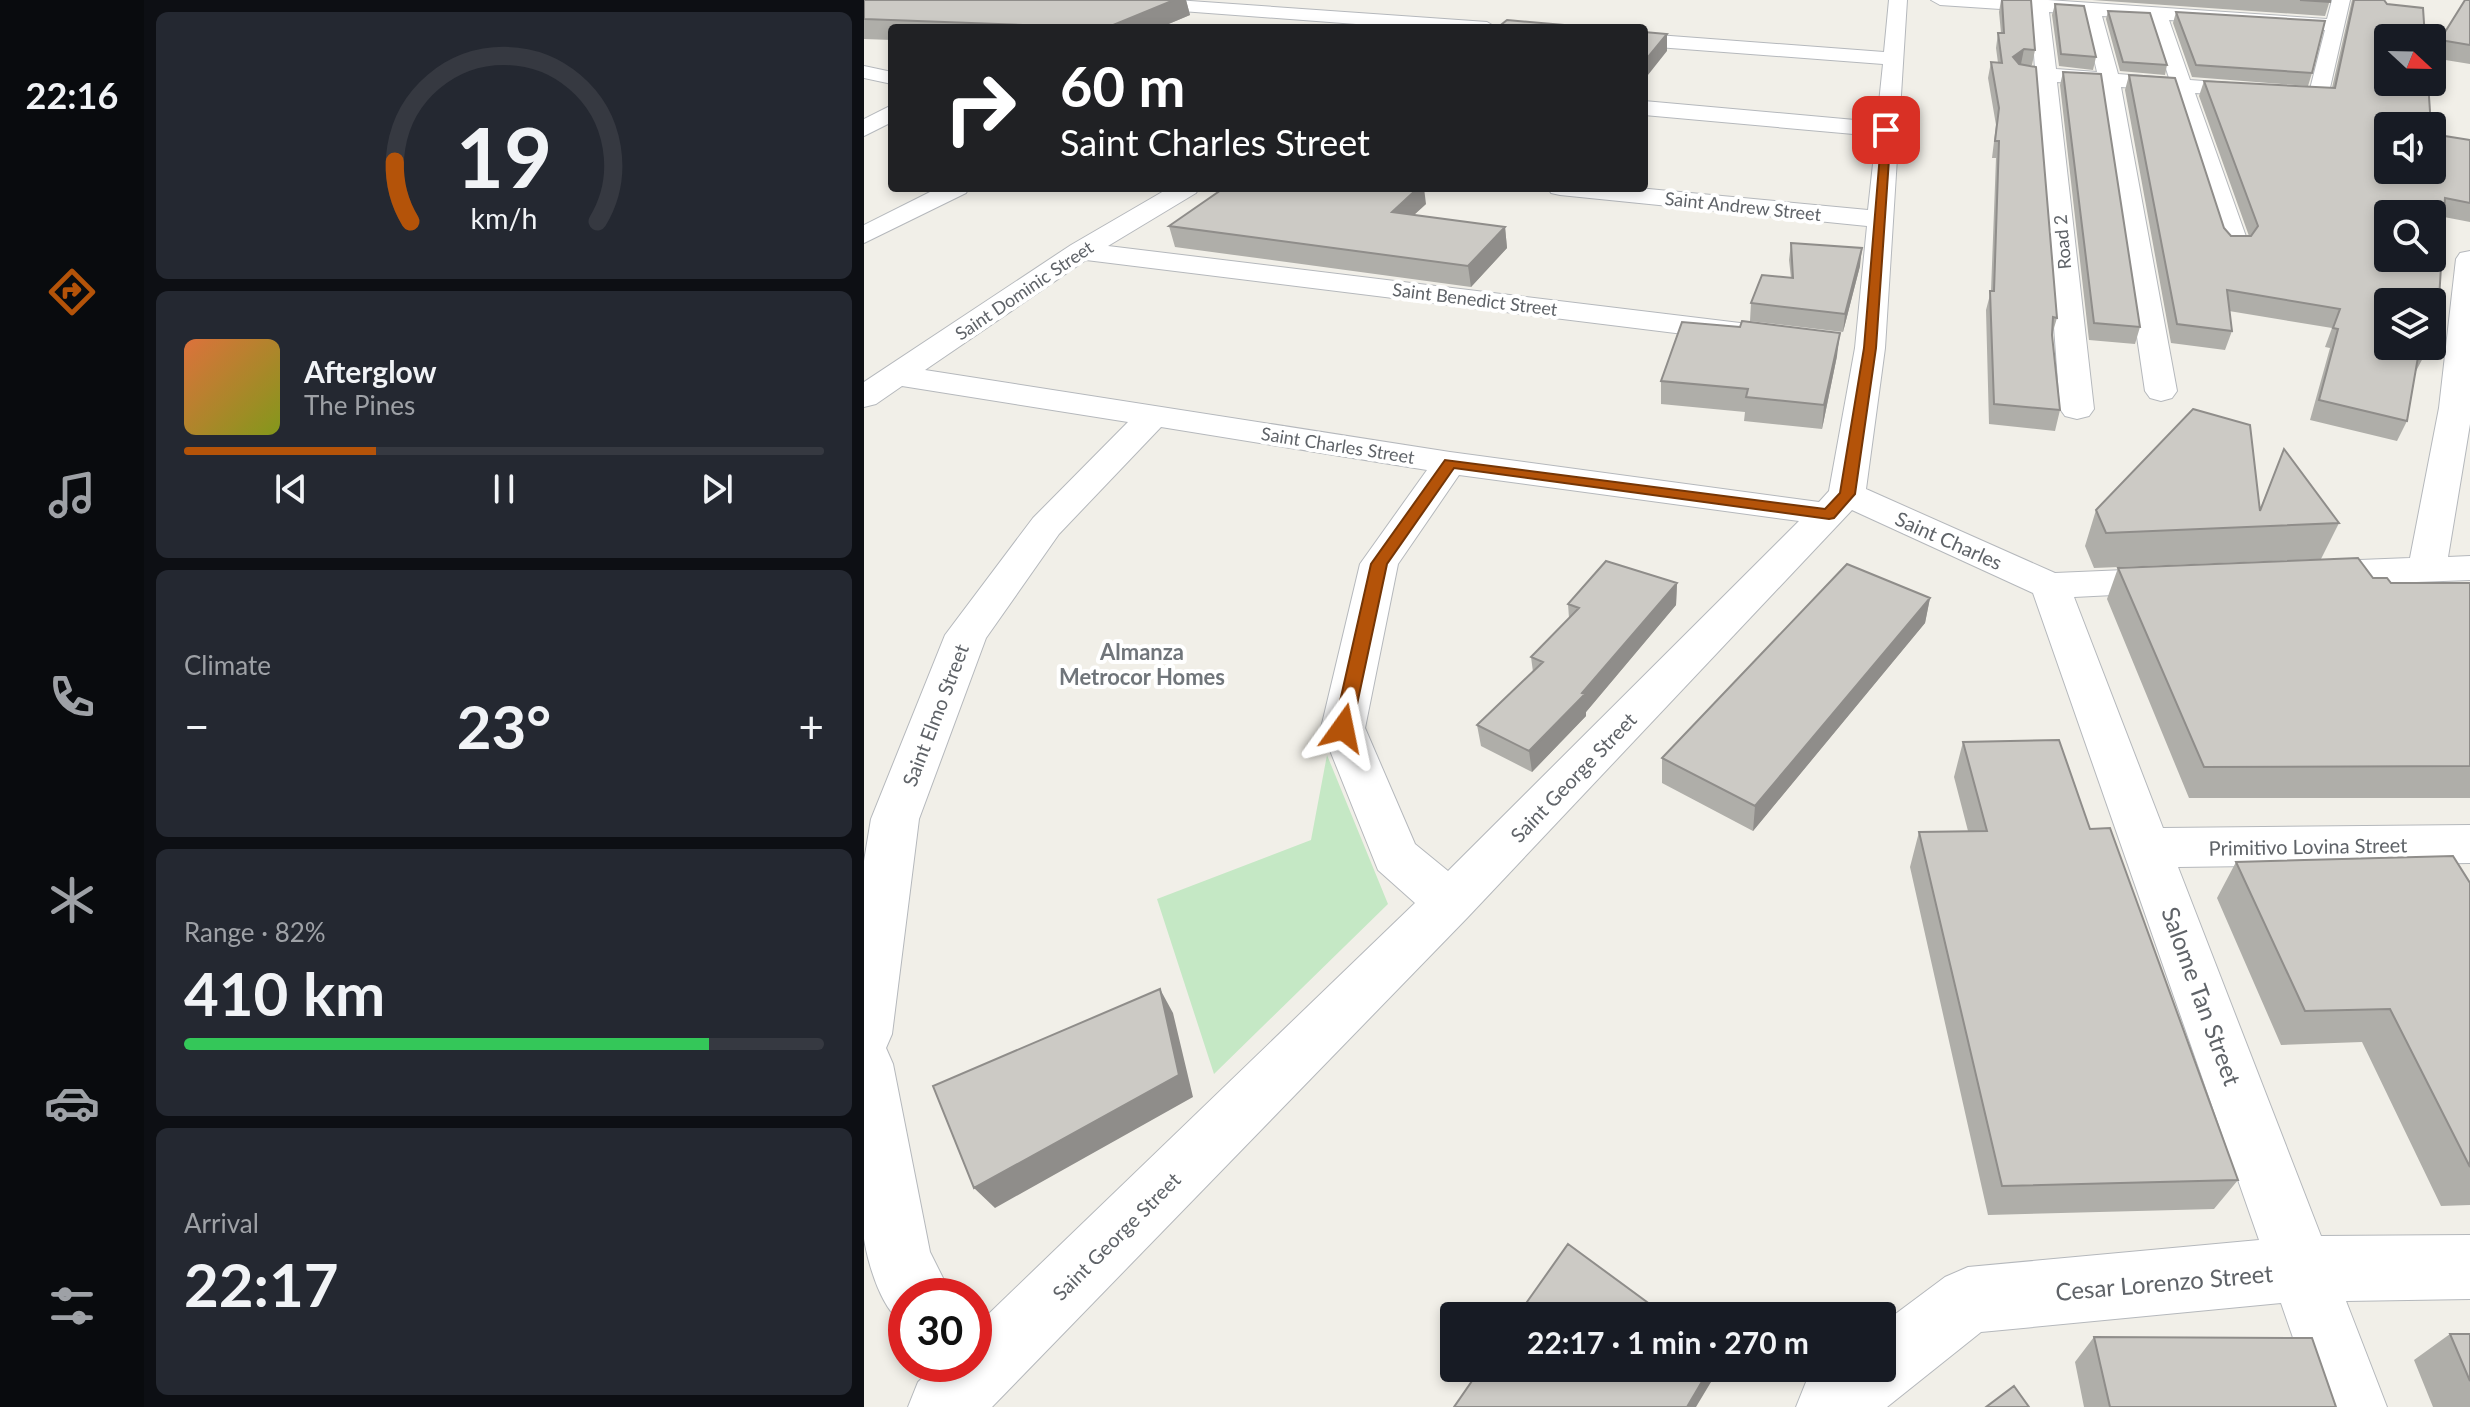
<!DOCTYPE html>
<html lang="en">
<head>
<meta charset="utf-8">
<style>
	body { margin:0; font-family:Lato,sans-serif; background:#242831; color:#f1f3f6; height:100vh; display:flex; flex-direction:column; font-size:30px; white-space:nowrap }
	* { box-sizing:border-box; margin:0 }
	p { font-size:26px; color:#9ea1a6 }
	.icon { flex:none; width:44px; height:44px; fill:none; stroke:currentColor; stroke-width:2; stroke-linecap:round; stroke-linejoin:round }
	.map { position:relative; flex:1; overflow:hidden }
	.details { display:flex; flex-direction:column; gap:12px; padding:12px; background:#0d0f14; width:720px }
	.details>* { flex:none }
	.guide { position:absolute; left:24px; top:24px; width:760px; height:168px; border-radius:8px; box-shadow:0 4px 12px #0003; background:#202124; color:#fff; overflow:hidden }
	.needle { width:52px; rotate:112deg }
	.buttons { position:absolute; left:1510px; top:24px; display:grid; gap:16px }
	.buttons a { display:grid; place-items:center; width:72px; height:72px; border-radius:8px; background:#171b24; box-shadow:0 4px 12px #0003; font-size:40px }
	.speed { position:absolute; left:24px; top:1278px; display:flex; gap:16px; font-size:40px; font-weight:700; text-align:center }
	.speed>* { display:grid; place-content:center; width:104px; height:104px; border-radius:50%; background:#171b24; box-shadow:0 4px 12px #0003; line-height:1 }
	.speed .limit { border:12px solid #d22; background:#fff; color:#111 }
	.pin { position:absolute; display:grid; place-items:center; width:68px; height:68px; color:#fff; margin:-34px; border-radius:16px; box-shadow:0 4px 12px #0006 }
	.me { position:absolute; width:88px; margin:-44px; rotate:12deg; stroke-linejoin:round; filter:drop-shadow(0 0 6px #0008) }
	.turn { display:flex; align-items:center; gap:28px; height:168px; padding:0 40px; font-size:36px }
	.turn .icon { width:104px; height:104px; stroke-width:2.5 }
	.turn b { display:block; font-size:56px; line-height:68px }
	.big { font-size:60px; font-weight:700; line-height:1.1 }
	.details .tile { flex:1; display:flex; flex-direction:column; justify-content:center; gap:12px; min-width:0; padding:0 28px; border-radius:12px; background:#242831 }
	.details .dial { align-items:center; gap:0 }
	.dial svg { height:208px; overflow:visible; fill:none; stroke:#363941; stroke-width:7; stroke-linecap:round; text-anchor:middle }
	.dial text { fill:#f1f3f6; stroke:none }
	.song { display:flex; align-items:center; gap:24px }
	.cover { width:96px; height:96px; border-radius:12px; background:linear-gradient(135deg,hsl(20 70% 55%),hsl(70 70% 35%)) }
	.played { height:8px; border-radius:4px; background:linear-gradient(90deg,#b45309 30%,#363941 30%) }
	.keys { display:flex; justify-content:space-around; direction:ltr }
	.heat { display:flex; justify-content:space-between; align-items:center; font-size:44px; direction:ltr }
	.charge { height:12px; border-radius:6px; background:linear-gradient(90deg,#34c759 82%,#363941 0) }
	.trip { position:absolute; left:576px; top:1302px; width:456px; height:80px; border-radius:8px; background:#171b24; box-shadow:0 4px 12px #0003; font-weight:700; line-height:80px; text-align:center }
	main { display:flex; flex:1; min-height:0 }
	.dock { display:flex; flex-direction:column; width:144px; justify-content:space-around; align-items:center; background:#090b0e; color:#9ea1a6 }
	.dock .icon { width:56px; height:56px }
	.dock .on { color:#b45309 }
	.dock b { font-size:36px; color:#f1f3f6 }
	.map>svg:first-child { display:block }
	.green { fill:#c5e8c5 }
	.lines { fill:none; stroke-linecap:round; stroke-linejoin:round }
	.street-casing { stroke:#b5b8bc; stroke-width:2 }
	.street { fill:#fff; fill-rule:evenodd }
	.wall { fill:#afaea9 }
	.shaded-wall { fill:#8f8d8a }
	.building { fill:#cccac5; stroke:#8f8d8a; stroke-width:2; fill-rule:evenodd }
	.route { fill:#b45309; stroke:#753606; stroke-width:2 }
	.labels { text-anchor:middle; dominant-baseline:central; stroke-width:8; stroke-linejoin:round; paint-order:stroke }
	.far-street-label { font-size:18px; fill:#5f6368; stroke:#fff }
	.street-label { font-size:20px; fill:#5f6368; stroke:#fff }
	.neighbourhood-label { font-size:22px; font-weight:bold; fill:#70757a; stroke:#fff }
	.near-street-label { font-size:24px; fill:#5f6368; stroke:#fff }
</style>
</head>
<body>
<main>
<nav class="dock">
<b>22:16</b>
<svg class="icon on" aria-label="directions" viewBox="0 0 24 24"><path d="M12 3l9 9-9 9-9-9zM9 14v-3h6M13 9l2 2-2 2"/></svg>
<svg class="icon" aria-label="music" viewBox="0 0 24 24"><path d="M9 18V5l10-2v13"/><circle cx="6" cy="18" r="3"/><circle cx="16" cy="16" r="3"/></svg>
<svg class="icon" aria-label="phone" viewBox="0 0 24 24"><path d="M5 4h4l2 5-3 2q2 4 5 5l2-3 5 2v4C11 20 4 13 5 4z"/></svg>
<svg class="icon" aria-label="climate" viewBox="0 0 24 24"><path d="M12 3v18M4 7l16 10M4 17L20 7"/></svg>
<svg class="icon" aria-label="car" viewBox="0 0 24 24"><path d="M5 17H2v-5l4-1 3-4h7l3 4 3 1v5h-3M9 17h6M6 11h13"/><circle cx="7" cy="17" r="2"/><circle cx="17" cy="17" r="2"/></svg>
<svg class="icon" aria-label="filters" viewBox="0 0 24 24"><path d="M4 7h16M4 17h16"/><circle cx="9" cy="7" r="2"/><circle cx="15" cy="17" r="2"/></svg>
</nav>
<section class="details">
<div class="tile dial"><svg viewBox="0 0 100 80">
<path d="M14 69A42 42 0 1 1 86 69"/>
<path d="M14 69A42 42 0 0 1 8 46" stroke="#b45309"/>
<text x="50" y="56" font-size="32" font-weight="700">19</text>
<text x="50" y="72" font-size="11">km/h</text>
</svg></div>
<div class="tile">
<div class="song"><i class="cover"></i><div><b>Afterglow</b><p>The Pines</p></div></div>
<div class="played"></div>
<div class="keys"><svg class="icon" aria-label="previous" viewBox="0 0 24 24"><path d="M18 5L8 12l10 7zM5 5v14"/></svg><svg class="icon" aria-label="pause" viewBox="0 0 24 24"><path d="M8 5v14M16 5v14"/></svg><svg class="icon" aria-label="next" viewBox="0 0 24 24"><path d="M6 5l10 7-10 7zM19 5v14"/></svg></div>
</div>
<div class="tile"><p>Climate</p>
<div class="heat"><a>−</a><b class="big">23°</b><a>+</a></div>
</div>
<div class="tile"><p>Range · 82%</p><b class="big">410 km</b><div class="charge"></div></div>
<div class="tile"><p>Arrival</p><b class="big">22:17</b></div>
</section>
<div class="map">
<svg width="1606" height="1407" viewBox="0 0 1606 1407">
	<rect width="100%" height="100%" fill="#f1efe8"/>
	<path class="green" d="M463,755L524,904L350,1074L293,899L447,840Z"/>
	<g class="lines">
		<g class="street-casing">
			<path id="street" d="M228,0H312L623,22L633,28H545L237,5Z
				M1025,0H1043L1021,348L1002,489L1191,573L1308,568L1322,571L1328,580L1322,589L1308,592L1210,597L1299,828L1606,825V863L1314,867L1457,1236L1606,1235V1299L1482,1301L1523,1407H1453L1417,1303L1117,1332L1023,1407H932L942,1382L961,1368H1018V1324L1081,1277L1104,1267L1395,1240L1169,593L988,510L603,918L128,1407H44L54,1382L73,1364H110V1328L551,903L514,870L457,728L496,564L563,470L297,427L195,534L122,638L55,819L28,1034L22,1048L29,1064L66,1252L88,1296H42V1324C18,1314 4,1263 0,1239V861L7,819L81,635L169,518L264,422L38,386L12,404L0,407V382L207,245L305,188H335L332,193L244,246L876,323L887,326L891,332L887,338L876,341L222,260L61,370L586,452L955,502L965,491L991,348L1003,226L696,195L687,193L684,188H774L1004,210L1012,136L780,115V101L1013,122L1019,64L780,46V34L1020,52ZM595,475L935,521L584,871L551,844L501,728L534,564Z
				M1067,0H1184L1463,19L1468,0H1486L1463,101L1331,93L1385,245L1381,251H1361L1357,245L1309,91L1257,87L1313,391L1308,398L1297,401L1286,398L1281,391L1236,85L1193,82L1230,409L1225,416L1213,419L1201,416L1196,409L1172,79L1166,74L1171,69L1167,11L1076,5ZM1185,12L1220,15L1233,72L1192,69ZM1238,16L1286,19L1305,78L1254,74ZM1305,20L1461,30L1446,89L1326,80Z
				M0,66L28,72V84L0,78Z
				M28,105V122L0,136V119Z
				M74,188H105L102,193L0,243V225Z
				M1606,251V424L1584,557L1606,556V580L1445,586L1431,583L1425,574L1431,565L1445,562L1546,558L1575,408L1592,259L1596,253Z"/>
		</g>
		<use href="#street" class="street"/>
	</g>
	<path class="wall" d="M0,0H322L326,15L295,28H28V40L0,39Z
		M1137,0L1171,50L1168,65H1157L1193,318L1188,335L1196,410L1191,431L1125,424L1122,310L1127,291L1132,158H1128L1132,125L1124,78L1127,62L1134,63L1132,48L1134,33H1137L1135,12Z
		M1228,0H1466L1461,16Z
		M1488,0H1520L1524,170L1606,140V222L1580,217L1562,346L1560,356L1551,373L1543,421L1533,441L1446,420L1466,348L1461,347L1468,328L1365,311L1368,331L1361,350L1307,343L1261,90L1265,75L1360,228L1367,236H1385L1335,96L1340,81L1468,88Z
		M1606,0V64L1569,58L1576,40Z
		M1191,4L1232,57L1229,70L1195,66L1188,15Z
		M1244,11L1303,65L1301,75L1256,71L1242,19Z
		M1312,12L1448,73L1444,86L1328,77L1309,23Z
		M1199,72L1276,327L1271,344L1225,340L1196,85Z
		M562,204L550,215L641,227L643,248L607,287L311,247L305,226Z
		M927,243L996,266L979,332L886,321L887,303L927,278L925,260Z
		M973,356L958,429L880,421L881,412L797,404V381Z
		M1420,449L1475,523L1457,559L1230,568L1221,546L1232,510L1396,509Z
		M1254,568L1509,578L1527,583H1606V798H1325L1243,599Z
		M813,583L812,605L722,712V716L668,772L617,746L613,725L669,672L667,657L705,618L704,604Z
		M1066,598L1061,623L889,831L798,783V758Z
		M1099,742L1226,829L1374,1180L1350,1209L1124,1215L1046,867L1055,832L1104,831L1090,777Z
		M1372,862L1606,883V1205L1577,1206L1498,1042L1417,1045L1353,898Z
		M1586,1334H1606V1407H1569L1550,1360Z
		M1230,1337L1472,1407H1220L1211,1362Z"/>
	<path class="shaded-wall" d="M310,0H322L326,15L295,28H242Z
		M803,34V51L780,80V62Z
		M1160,49L1157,64L1146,72L1149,57Z
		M554,188H560L562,204L531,232L528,212Z
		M641,227L643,248L607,287L604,266Z
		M998,248L996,266L979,332L981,314Z
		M976,333L973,356L958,429L960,405Z
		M813,583L812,605L722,712V716L668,772L665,751L718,693Z
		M1066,598L1061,623L889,831L891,806Z
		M296,989L309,1013L329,1097L131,1208L110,1188Z
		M846,1368H853V1372L832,1407H823Z"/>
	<path class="building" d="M0,0H310L242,28L0,19Z
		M1138,0H1167L1171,50L1160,49L1149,57L1155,64L1172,67L1193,318L1189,317L1188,335L1196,410L1130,404L1126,291H1130L1135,141H1131L1135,108L1127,62L1138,63L1134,33H1140Z
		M1436,0H1466V2Z
		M1490,0H1520L1523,4L1559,8L1561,38H1524V82H1564L1567,126H1524V170H1568V134L1606,140V203L1581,198L1575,300L1568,326V302H1524V346H1562L1560,356L1555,351L1543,421L1455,400L1474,329L1469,328L1476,309L1363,290L1368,331L1313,324L1265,75L1311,78L1360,228L1367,236H1387L1394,226L1340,81L1471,88ZM1524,214H1568V258H1524Z
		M1601,0H1606V45L1576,40Z
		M1191,4L1220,6L1232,57L1197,54Z
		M1244,11L1286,13L1303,65L1259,62Z
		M1312,12L1461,21L1448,73L1332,65Z
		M643,20L735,28H633Z
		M780,32L803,34L780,62Z
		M1199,72L1237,74L1276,327L1230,323Z
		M360,188H554L528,212L641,227L604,266L305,226Z
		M927,243L998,248L981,314L887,303L898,275L929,278Z
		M878,321L976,333L960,405L882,397L884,389L797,381L818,322L876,327Z
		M1329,409L1386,425L1396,511L1420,449L1475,523L1242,533L1232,510Z
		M1494,558L1509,578H1523L1527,583H1606V766L1340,767L1254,568Z
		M742,561L813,583L718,693L721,694L665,751L613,725L679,662L667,657L715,608L704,604Z
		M983,564L1066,598L891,806L798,758Z
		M1195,740L1226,829L1246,828L1374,1180L1138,1186L1055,832L1123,831L1099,742Z
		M1589,856L1606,883V1167L1526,1009L1441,1011L1372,862Z
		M296,989L315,1075L110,1188L69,1086Z
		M704,1244L802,1316H653Z
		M1586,1334H1606V1381Z
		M1230,1337L1448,1338L1472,1407H1246Z
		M617,1368H846L823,1407H590Z
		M1150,1386L1165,1407H1122Z"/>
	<path class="route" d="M1022,127L1027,130L1012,348L991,494L970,518L965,519L590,468L523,564L488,728L479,735L472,733L470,728L507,564L581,460L961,509L976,493L1000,348L1018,130Z"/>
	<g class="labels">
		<g class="far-street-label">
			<text transform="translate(879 206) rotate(6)">Saint Andrew Street</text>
			<text transform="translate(1198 242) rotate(-95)">Road 2</text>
			<text transform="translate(160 290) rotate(-34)">Saint Dominic Street</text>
			<text transform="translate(611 299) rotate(7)">Saint Benedict Street</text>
			<text transform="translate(474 445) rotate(9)">Saint Charles Street</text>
		</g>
		<g class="street-label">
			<text transform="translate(1085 540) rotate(24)">Saint Charles</text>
			<text transform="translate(71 715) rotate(-69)">Saint Elmo Street</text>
			<text transform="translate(709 777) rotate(-46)">Saint George Street</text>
			<text transform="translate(1444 846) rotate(-1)">Primitivo Lovina Street</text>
			<text transform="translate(252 1236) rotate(-45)">Saint George Street</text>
		</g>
		<g class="neighbourhood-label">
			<text x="278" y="651">Almanza<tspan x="278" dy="25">Metrocor Homes</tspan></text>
		</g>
		<g class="near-street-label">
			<text transform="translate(1338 996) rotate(70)">Salome Tan Street</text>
			<text transform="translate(1300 1282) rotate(-5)">Cesar Lorenzo Street</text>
		</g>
	</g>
</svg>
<div class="buttons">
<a><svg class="needle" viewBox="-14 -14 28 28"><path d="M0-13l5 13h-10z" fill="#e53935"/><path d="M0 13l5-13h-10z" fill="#9ea1a6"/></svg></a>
<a><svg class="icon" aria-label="sound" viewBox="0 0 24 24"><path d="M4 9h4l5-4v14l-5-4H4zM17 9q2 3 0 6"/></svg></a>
<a><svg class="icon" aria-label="search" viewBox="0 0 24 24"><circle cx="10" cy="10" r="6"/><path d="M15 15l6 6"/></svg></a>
<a><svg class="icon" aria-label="layers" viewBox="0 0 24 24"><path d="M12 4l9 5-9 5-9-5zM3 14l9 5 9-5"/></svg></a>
</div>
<div class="speed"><div class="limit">30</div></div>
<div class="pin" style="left:1022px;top:130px;background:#d93025"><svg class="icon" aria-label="arrive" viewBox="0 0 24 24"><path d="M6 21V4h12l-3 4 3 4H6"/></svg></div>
<svg class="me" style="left:479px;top:728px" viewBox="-20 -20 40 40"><path d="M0-17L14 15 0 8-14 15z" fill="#b45309" stroke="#fff" stroke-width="4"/></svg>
<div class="trip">22:17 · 1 min · 270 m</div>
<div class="guide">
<div class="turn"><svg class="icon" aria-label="right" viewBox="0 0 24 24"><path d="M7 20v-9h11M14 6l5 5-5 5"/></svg><div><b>60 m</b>Saint Charles Street</div></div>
</div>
</div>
</main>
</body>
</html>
